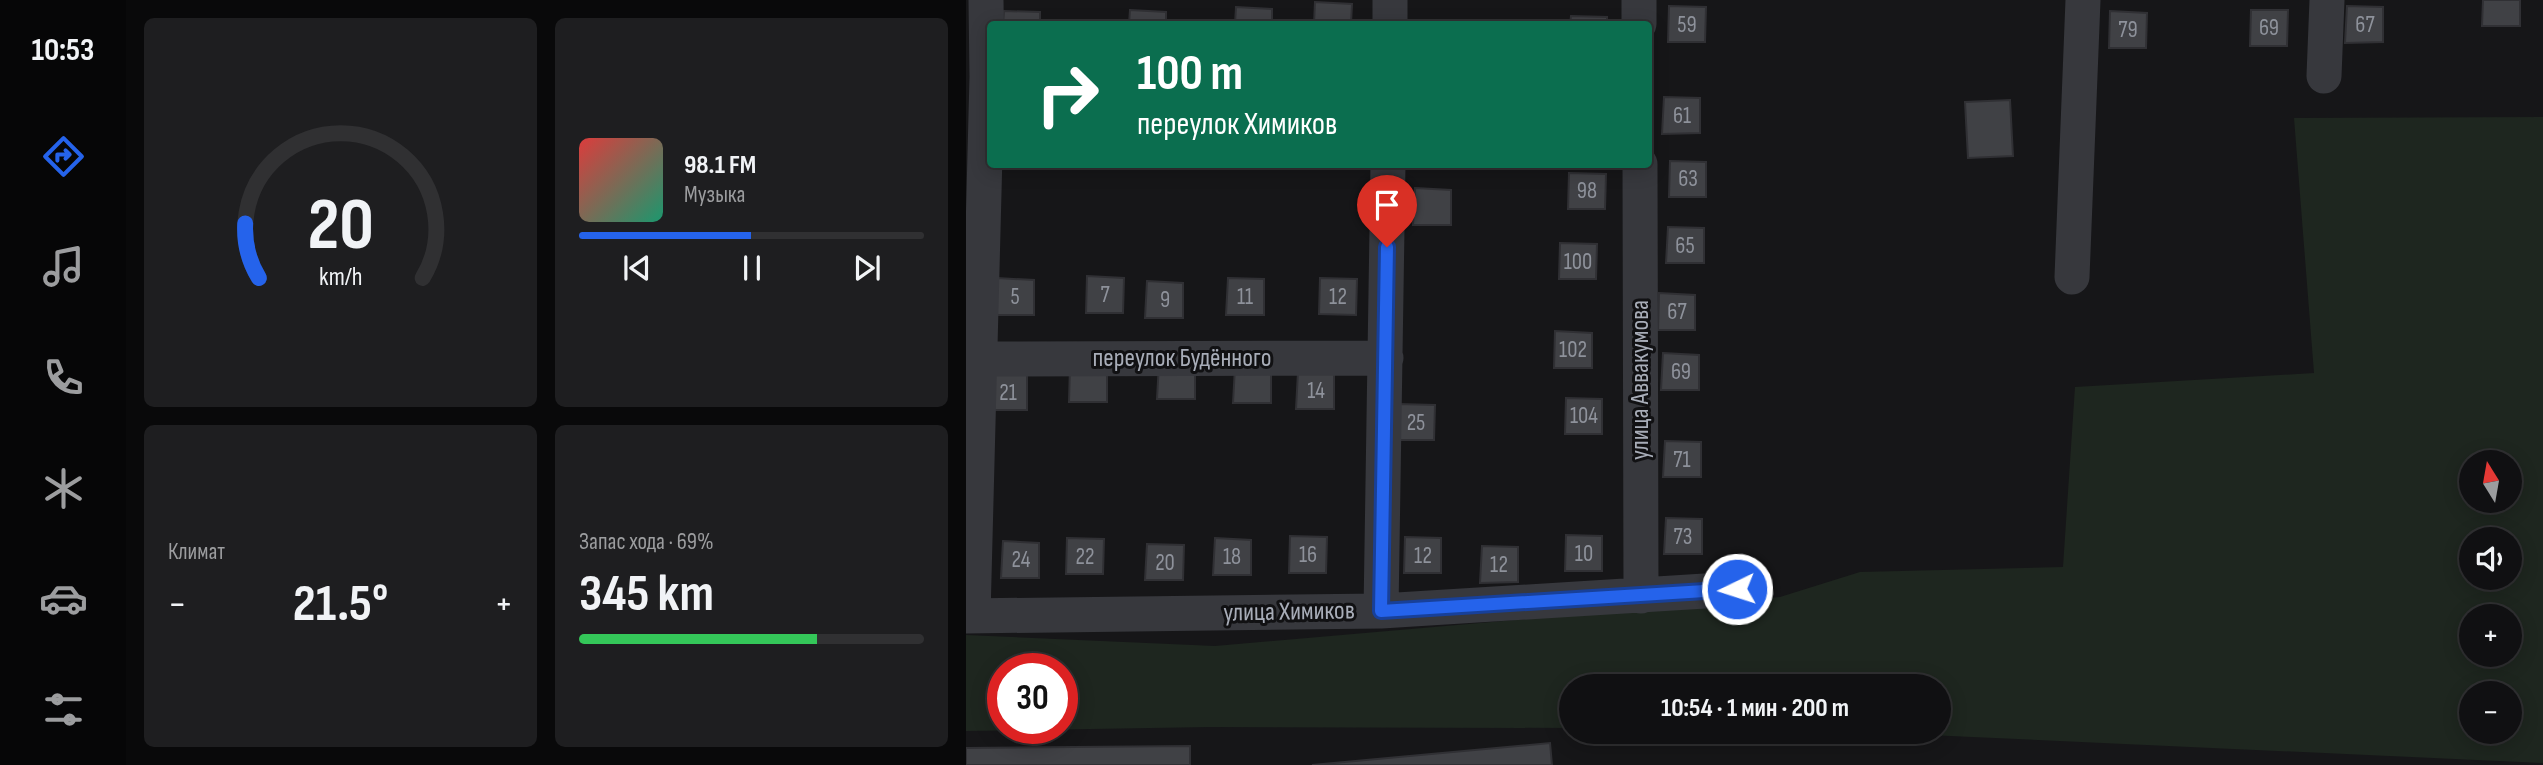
<!DOCTYPE html>
<html lang="ru">
<head>
<meta charset="utf-8">
<style>
	body { margin:0; font-family:"Sofia Sans Condensed",sans-serif; background:#1e1e20; color:#f1f3f6; height:100vh; display:flex; flex-direction:column; font-size:26px; white-space:nowrap }
	* { box-sizing:border-box; margin:0 }
	p { font-size:23px; color:#9c9d9f }
	.icon { flex:none; width:38px; height:38px; fill:none; stroke:currentColor; stroke-width:2; stroke-linecap:round; stroke-linejoin:round }
	.map { position:relative; flex:1; overflow:hidden }
	.sheet { display:flex; flex-direction:column; gap:18px; padding:18px; background:#09090a; width:840px }
	.sheet>* { flex:none }
	.hud { position:absolute; left:21px; top:21px; width:665px; height:147px; border-radius:7px; box-shadow:0 4px 18px #0003,0 0 0 2px #303032; background:#0b6e4f; color:#fff; overflow:hidden }
	.needle { width:46px; rotate:349deg }
	.buttons { position:absolute; left:1493px; top:450px; display:grid; gap:14px }
	.buttons a { display:grid; place-items:center; width:63px; height:63px; border-radius:50%; background:#101012; box-shadow:0 4px 18px #0003,0 0 0 2px #303032; font-size:35px }
	.speed { position:absolute; left:21px; top:653px; display:flex; gap:14px; font-size:35px; font-weight:700; text-align:center }
	.speed>* { display:grid; place-content:center; width:91px; height:91px; border-radius:50%; background:#101012; box-shadow:0 4px 18px #0003,0 0 0 2px #303032; line-height:1 }
	.speed .limit { border:10px solid #d22; background:#fff; color:#111 }
	.pin { position:absolute; display:grid; place-items:center; width:60px; height:60px; color:#fff; margin:-72px -30px; border-radius:50% 50% 50% 0; rotate:-45deg; box-shadow:0 0 7px #0007 }
	.pin .icon { rotate:45deg }
	.me { position:absolute; width:77px; margin:-38px; rotate:266deg; stroke-linejoin:round; filter:drop-shadow(0 0 5px #0008) }
	.turn { display:flex; align-items:center; gap:24px; height:147px; padding:0 35px; font-size:32px }
	.turn .icon { width:91px; height:91px; stroke-width:2.5 }
	.turn b { display:block; font-size:49px; line-height:60px }
	.big { font-size:52px; font-weight:700; line-height:1.1 }
	.sheet .tile { flex:1; display:flex; flex-direction:column; justify-content:center; gap:10px; min-width:0; padding:0 24px; border-radius:10px; background:#1e1e20 }
	.sheet .dial { align-items:center; gap:0 }
	.dial svg { height:182px; overflow:visible; fill:none; stroke:#303032; stroke-width:7; stroke-linecap:round; text-anchor:middle }
	.dial text { fill:#f1f3f6; stroke:none }
	.song { display:flex; align-items:center; gap:21px }
	.cover { width:84px; height:84px; border-radius:10px; background:linear-gradient(135deg,hsl(0 70% 55%),hsl(160 70% 35%)) }
	.played { height:7px; border-radius:4px; background:linear-gradient(90deg,#2563eb 50%,#303032 50%) }
	.keys { display:flex; justify-content:space-around; direction:ltr }
	.heat { display:flex; justify-content:space-between; align-items:center; font-size:38px; direction:ltr }
	.charge { height:10px; border-radius:5px; background:linear-gradient(90deg,#34c759 69%,#303032 0) }
	.sheet .tiles { flex:1; display:grid; gap:18px; grid-template-columns:repeat(2,1fr) }
	.trip { position:absolute; left:593px; top:674px; width:392px; height:70px; border-radius:35px; background:#101012; box-shadow:0 4px 18px #0003,0 0 0 2px #303032; font-weight:700; line-height:70px; text-align:center }
	main { display:flex; flex:1; min-height:0 }
	.dock { display:flex; flex-direction:column; width:126px; justify-content:space-around; align-items:center; background:#060607; color:#9c9d9f }
	.dock .icon { width:49px; height:49px }
	.dock .current { color:#2563eb }
	.dock b { font-size:32px; color:#f1f3f6 }
	.map>svg:first-child { display:block }
	.green { fill:#1e261f; fill-rule:evenodd }
	.building { fill:#404145; stroke:#303034; stroke-width:2 }
	.lines { fill:none; stroke-linecap:round; stroke-linejoin:round }
	.minor { stroke:#37383d; stroke-width:35 }
	.route-casing { stroke:#184099; stroke-width:18 }
	.route { stroke:#2563eb; stroke-width:12 }
	.labels { text-anchor:middle; dominant-baseline:central; stroke-width:6; stroke-linejoin:round; paint-order:stroke }
	.number-label { font-size:23px; fill:#8e929b }
	.street-label { font-size:26px; fill:#a8adb8; stroke:#111113 }
</style>
</head>
<body>
<main>
<nav class="dock">
<b>10:53</b>
<svg class="icon current" aria-label="directions" viewBox="0 0 24 24"><path d="M12 3l9 9-9 9-9-9zM9 14v-3h6M13 9l2 2-2 2"/></svg>
<svg class="icon" aria-label="music" viewBox="0 0 24 24"><path d="M9 18V5l10-2v13"/><circle cx="6" cy="18" r="3"/><circle cx="16" cy="16" r="3"/></svg>
<svg class="icon" aria-label="phone" viewBox="0 0 24 24"><path d="M5 4h4l2 5-3 2q2 4 5 5l2-3 5 2v4C11 20 4 13 5 4z"/></svg>
<svg class="icon" aria-label="climate" viewBox="0 0 24 24"><path d="M12 3v18M4 7l16 10M4 17L20 7"/></svg>
<svg class="icon" aria-label="car" viewBox="0 0 24 24"><path d="M5 17H2v-5l4-1 3-4h7l3 4 3 1v5h-3M9 17h6M6 11h13"/><circle cx="7" cy="17" r="2"/><circle cx="17" cy="17" r="2"/></svg>
<svg class="icon" aria-label="filters" viewBox="0 0 24 24"><path d="M4 7h16M4 17h16"/><circle cx="9" cy="7" r="2"/><circle cx="15" cy="17" r="2"/></svg>
</nav>
<section class="sheet">
<div class="tiles">
<div class="tile dial"><svg viewBox="0 0 100 80">
<path d="M14 69A42 42 0 1 1 86 69"/>
<path d="M14 69A42 42 0 0 1 8 45" stroke="#2563eb"/>
<text x="50" y="56" font-size="32" font-weight="700">20</text>
<text x="50" y="72" font-size="11">km/h</text>
</svg></div>
<div class="tile">
<div class="song"><i class="cover"></i><div><b>98.1 FM</b><p>Музыка</p></div></div>
<div class="played"></div>
<div class="keys"><svg class="icon" aria-label="previous" viewBox="0 0 24 24"><path d="M18 5L8 12l10 7zM5 5v14"/></svg><svg class="icon" aria-label="pause" viewBox="0 0 24 24"><path d="M8 5v14M16 5v14"/></svg><svg class="icon" aria-label="next" viewBox="0 0 24 24"><path d="M6 5l10 7-10 7zM19 5v14"/></svg></div>
</div>
<div class="tile"><p>Климат</p>
<div class="heat"><a>−</a><b class="big">21.5°</b><a>+</a></div>
</div>
<div class="tile"><p>Запас хода · 69%</p><b class="big">345 km</b><div class="charge"></div></div>
</div>
</section>
<div class="map">
<svg width="1577" height="765" viewBox="0 0 1577 765">
	<rect width="100%" height="100%" fill="#161618"/>
	<path class="green" d="M1577,117V763L895,732H973V686H606L605,728L244,727L0,731V635L249,646L814,597L894,572L1097,567L1109,387L1348,373L1328,118ZM1505,462H1544V500H1505ZM1505,539H1544V578H1505ZM1505,616H1544V654H1505ZM37,668H96V728H37ZM1505,693H1544V732H1505Z"/>
	<path class="building" d="M1517,0H1554V26H1516Z
		M349,2L386,4L385,24H348Z
		M703,6L740,7L739,42H702Z
		M1381,6L1417,7V42L1379,43Z
		M270,7L306,9V24H269Z
		M164,10L200,12V24H163Z
		M1285,10H1322L1321,46H1284Z
		M38,11L74,12V24H37Z
		M1144,11L1181,13L1180,48H1143Z
		M605,16L641,17V24H604Z
		M698,97L734,98V133L696,134Z
		M1044,100L1047,156L1002,158L999,102Z
		M704,161L740,162V197H703Z
		M603,173L640,174L639,209H602Z
		M449,188L485,190V225H447Z
		M702,227L738,228V263H700Z
		M594,243L631,244L630,279H593Z
		M121,276L158,278L157,313H120Z
		M31,278L68,280V315H30Z
		M262,278L298,279V315H260Z
		M354,278L391,279L390,315L353,314Z
		M181,281L217,283V318H179Z
		M693,293L729,295V330H692Z
		M589,331L626,333V368H588Z
		M697,353L733,355V390H695Z
		M193,363L229,364V399H191Z
		M104,366L141,367V402H103Z
		M269,367L305,368V403H267Z
		M332,372L368,374V409H330Z
		M25,374L61,375V410H23Z
		M600,398L636,399V434H599Z
		M432,404L469,405L468,440H431Z
		M699,441L735,442V477H697Z
		M700,518L736,519V554H698Z
		M600,535L636,536V571H599Z
		M324,536L361,537L360,573H323Z
		M439,537L475,538V573H438Z
		M101,538L138,539L137,574H100Z
		M249,538L285,540V575H247Z
		M37,541L73,543V578H35Z
		M181,544L218,545L217,580H179Z
		M516,546L552,547V582L514,583Z
		M584,743L586,765H346Z
		M224,746V765H0V748Z"/>
	<g class="lines">
		<path class="minor" d="M673,0V24
			M424,24V0
			M1358,76L1361,0
			M674,164L675,596
			M1106,277L1117,0
			M13,359L420,358
			M415,611L422,164
			M0,616L415,611L771,589
			M7,616L21,77L20,0"/>
	</g>
	<g class="lines">
		<g class="route-casing">
			<path id="route" d="M421,247L415,611L771,589"/>
		</g>
		<use href="#route" class="route"/>
	</g>
	<g class="labels">
		<g class="number-label">
			<text x="721" y="25">59</text>
			<text x="1399" y="25">67</text>
			<text x="1303" y="28">69</text>
			<text x="1162" y="30">79</text>
			<text x="716" y="116">61</text>
			<text x="722" y="179">63</text>
			<text x="621" y="191">98</text>
			<text x="719" y="246">65</text>
			<text x="612" y="262">100</text>
			<text x="139" y="295">7</text>
			<text x="49" y="297">5</text>
			<text x="279" y="297">11</text>
			<text x="372" y="297">12</text>
			<text x="199" y="300">9</text>
			<text x="711" y="312">67</text>
			<text x="607" y="350">102</text>
			<text x="715" y="372">69</text>
			<text x="350" y="391">14</text>
			<text x="42" y="393">21</text>
			<text x="618" y="416">104</text>
			<text x="450" y="423">25</text>
			<text x="716" y="460">71</text>
			<text x="717" y="537">73</text>
			<text x="618" y="554">10</text>
			<text x="342" y="555">16</text>
			<text x="457" y="556">12</text>
			<text x="119" y="557">22</text>
			<text x="266" y="557">18</text>
			<text x="55" y="560">24</text>
			<text x="199" y="563">20</text>
			<text x="533" y="565">12</text>
		</g>
		<g class="street-label">
			<text x="216" y="358">переулок Будённого</text>
			<text transform="translate(674 380) rotate(-90)">улица Аввакумова</text>
			<text transform="translate(323 612) rotate(-1)">улица Химиков</text>
		</g>
	</g>
</svg>
<div class="buttons">
<a><svg class="needle" viewBox="-14 -14 28 28"><path d="M0-13l5 13h-10z" fill="#e53935"/><path d="M0 13l5-13h-10z" fill="#9c9d9f"/></svg></a>
<a><svg class="icon" aria-label="sound" viewBox="0 0 24 24"><path d="M4 9h4l5-4v14l-5-4H4zM17 9q2 3 0 6"/></svg></a>
<a>+</a>
<a>−</a>
</div>
<div class="speed"><div class="limit">30</div></div>
<div class="pin" style="left:421px;top:247px;background:#d93025"><svg class="icon" aria-label="arrive" viewBox="0 0 24 24"><path d="M6 21V4h12l-3 4 3 4H6"/></svg></div>
<svg class="me" style="left:771px;top:589px" viewBox="-20 -20 40 40"><circle r="17" fill="#2563eb" stroke="#fff" stroke-width="3"/><path d="M0-11L8 9 0 5-8 9z" fill="#fff"/></svg>
<div class="trip">10:54 · 1 мин · 200 m</div>
<div class="hud">
<div class="turn"><svg class="icon" aria-label="right" viewBox="0 0 24 24"><path d="M7 20v-9h11M14 6l5 5-5 5"/></svg><div><b>100 m</b>переулок Химиков</div></div>
</div>
</div>
</main>
</body>
</html>
